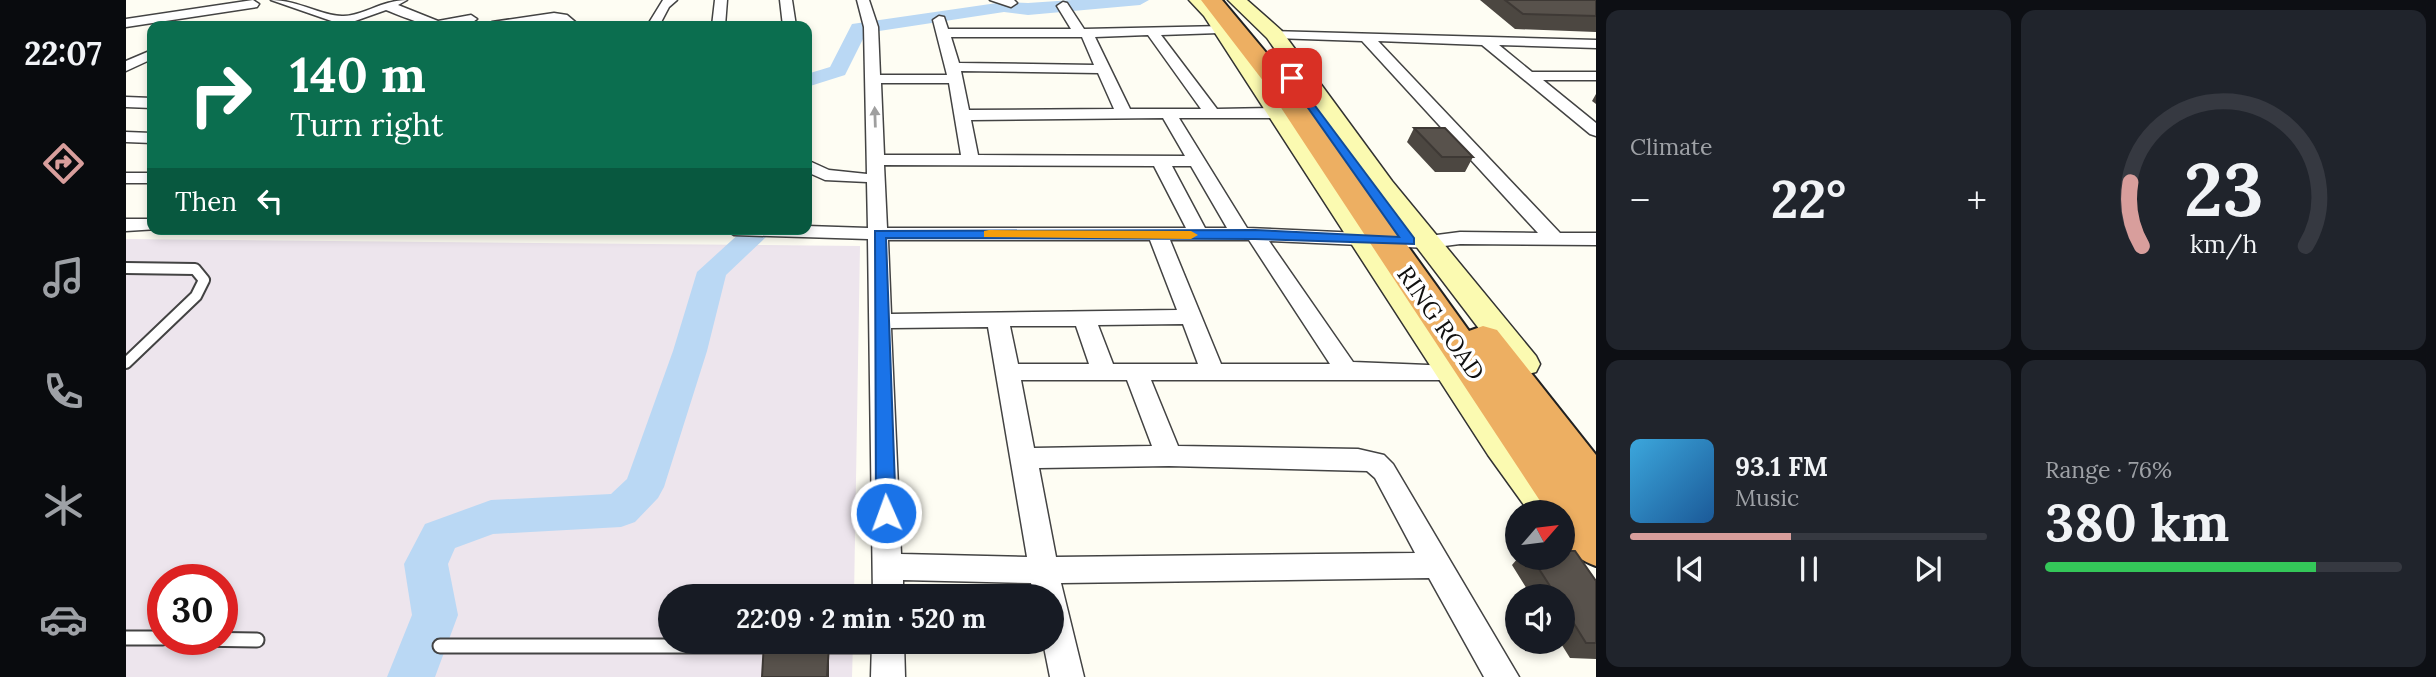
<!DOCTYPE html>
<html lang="en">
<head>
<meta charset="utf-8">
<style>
	body { margin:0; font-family:Lora,serif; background:#20242c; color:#f1f3f6; height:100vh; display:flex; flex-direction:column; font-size:26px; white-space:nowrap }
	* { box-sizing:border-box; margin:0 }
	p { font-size:23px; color:#9ea1a6 }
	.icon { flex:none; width:38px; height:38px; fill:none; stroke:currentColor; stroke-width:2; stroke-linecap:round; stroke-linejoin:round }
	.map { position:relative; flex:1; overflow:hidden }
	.sheet { display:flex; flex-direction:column; gap:10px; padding:10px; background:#0d0f14; width:840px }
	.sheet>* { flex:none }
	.guide { position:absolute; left:21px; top:21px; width:665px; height:214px; border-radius:14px; box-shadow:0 4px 10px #0003; background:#0b6e4f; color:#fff; overflow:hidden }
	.needle { width:46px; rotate:62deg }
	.controls { position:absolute; left:1379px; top:500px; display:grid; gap:14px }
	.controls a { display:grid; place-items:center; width:70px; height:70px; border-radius:50%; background:#171b24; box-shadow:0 4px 10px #0003; font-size:35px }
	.speed { position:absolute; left:21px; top:564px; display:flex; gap:14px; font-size:35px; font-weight:700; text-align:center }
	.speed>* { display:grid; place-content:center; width:91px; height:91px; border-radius:50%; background:#171b24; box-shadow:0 4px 10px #0003; line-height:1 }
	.speed .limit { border:10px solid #d22; background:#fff; color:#111 }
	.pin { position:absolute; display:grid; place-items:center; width:60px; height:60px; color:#fff; margin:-30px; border-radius:14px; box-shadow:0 4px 10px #0006 }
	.me { position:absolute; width:77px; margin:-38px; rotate:358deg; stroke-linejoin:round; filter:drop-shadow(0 0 5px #0008) }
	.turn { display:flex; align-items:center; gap:24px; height:147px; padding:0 28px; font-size:32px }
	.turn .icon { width:91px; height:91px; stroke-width:2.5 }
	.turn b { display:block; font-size:49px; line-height:60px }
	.then { display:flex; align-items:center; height:66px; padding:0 28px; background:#0003; gap:14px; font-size:26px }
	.big { font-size:52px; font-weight:700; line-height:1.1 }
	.sheet .tile { flex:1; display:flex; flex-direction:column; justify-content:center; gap:10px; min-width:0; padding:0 24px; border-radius:14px; background:#20242c }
	.sheet .dial { align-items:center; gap:0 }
	.dial svg { height:182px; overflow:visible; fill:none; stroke:#363941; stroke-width:7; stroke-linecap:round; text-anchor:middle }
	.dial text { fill:#f1f3f6; stroke:none }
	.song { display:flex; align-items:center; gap:21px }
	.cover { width:84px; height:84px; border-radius:10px; background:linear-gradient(135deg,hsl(200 70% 55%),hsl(210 70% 35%)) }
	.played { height:7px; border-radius:4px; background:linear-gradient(90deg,#d89e9c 45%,#363941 45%) }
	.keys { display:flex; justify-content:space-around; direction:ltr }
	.heat { display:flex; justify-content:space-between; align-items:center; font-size:38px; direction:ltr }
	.charge { height:10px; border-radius:5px; background:linear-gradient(90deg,#34c759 76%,#363941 0) }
	.sheet .tiles { flex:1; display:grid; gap:10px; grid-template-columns:repeat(2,1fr) }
	.trip { position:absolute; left:532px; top:584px; width:406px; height:70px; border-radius:35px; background:#171b24; box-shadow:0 4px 10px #0003; font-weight:700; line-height:70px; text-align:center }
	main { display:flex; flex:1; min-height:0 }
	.dock { display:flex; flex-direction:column; width:126px; justify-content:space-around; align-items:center; background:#090b0e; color:#9ea1a6 }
	.dock .icon { width:49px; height:49px }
	.dock .selected { color:#d89e9c }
	.dock b { font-size:32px; color:#f1f3f6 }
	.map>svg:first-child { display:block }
	.industrial { fill:#ede5ed; fill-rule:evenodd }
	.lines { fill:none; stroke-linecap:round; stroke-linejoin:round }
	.river { fill:#bad8f4; fill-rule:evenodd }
	.lane-far1-casing { stroke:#434343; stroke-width:14 }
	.lane-casing { stroke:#434343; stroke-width:17 }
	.street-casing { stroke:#434343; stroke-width:3 }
	.secondary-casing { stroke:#323232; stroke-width:3 }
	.highway-casing { stroke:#212121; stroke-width:4 }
	.lane-far1 { stroke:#fff; stroke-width:10 }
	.lane { stroke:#fff; stroke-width:13 }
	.street { fill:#fff; fill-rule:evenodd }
	.secondary { fill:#fbfab1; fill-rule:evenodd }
	.highway { fill:#edaf62; fill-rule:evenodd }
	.wall { fill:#4c4741 }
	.shaded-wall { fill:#3e3935 }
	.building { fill:#58524c; stroke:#3e3935; stroke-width:2 }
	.oneway { fill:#9f9f9f }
	.route { fill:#1a73e8; stroke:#114b97; stroke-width:2 }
	.slow { fill:#f59e0b }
	.labels { text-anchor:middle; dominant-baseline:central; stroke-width:7; stroke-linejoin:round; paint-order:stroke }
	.street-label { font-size:24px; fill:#101010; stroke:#fff }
</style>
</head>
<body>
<main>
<nav class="dock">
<b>22:07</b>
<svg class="icon selected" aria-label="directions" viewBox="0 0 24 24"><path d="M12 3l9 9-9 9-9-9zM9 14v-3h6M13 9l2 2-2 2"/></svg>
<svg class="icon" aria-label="music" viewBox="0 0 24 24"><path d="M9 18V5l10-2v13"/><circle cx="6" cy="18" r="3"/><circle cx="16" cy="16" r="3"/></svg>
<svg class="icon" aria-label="phone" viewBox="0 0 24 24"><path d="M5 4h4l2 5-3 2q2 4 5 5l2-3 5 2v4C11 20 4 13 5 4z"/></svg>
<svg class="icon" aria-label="climate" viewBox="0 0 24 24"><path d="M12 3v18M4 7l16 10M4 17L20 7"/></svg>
<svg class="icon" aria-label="car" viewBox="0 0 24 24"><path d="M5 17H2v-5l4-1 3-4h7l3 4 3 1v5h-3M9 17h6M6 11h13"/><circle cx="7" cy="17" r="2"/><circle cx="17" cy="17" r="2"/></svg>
</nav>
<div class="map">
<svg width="1470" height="677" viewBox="0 0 1470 677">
	<rect width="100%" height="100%" fill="#fefdf3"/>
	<path class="industrial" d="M0,239L734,246L728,597H544V642H727L726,677H0ZM37,579H96V639H37Z"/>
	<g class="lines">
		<path class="river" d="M946,0H1023L1014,5L902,15L878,12L740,33L719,75L681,87V74L704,67L726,24L878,2L902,3Z
			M629,229L636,231L640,237L600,275L581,351L538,487L532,498L509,522L495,527L367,534L329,548L322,564L332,615L309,677H261L286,615L278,564L299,524L365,500L485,494L501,479L547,351L571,272L616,231Z"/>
		<g class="lane-far1-casing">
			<path id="lane-far1" d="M0,268L69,269L78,280L70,296L0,363"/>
		</g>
		<g class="lane-casing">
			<path id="lane" d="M0,638H37
				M67,639L131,640
				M314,646H650
				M691,646H759"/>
		</g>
		<g class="street-casing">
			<path id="street" d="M127,0L133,4L131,7L0,27V19Z
				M145,0C172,0 196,16 216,16C235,17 256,0 281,0L272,5L312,21L345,15L351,19C325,39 286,20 260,10L229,21L239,26H220Z
				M537,0H551L543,7L533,26H521Z
				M589,0H601L599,26H586Z
				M654,0H666L670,26H657Z
				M731,0H743L752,27L754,75H821L807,20L813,16L818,17L822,29H945L931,6L937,2L941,3L958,29L1098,26V32L1093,33L1035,35L1091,109L1153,108L1161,113L1153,118H1053L1121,228L1303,236L1334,232L1412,233L1236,41L1148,38L1143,37V31L1470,40V48L1373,45L1406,72H1470V80H1417L1470,123V136L1464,134L1356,45L1252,41L1434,233H1470V245L1334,244L1303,248L1143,241L1227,362L1327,366L1335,368L1339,374L1335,380H1025L1052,446L1232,449L1258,455L1267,464L1393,677H1358L1303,578L935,583L958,677H924L917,642H926V597H908L905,583L777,580V597H747L742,239L608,235L598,229H681V226L742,228L741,182L699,180L681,172V160L703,170L741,174L738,27ZM1022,35L1075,109H1004L969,37ZM825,37H956L968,65L833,63ZM835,71L972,73L988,109L843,110ZM755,83H823L835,155H758ZM1037,118L1059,156L852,155L845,120ZM758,165L1028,166L1060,228H761ZM1046,166H1065L1101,228H1079ZM762,240H1024L1051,310L765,314ZM1044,240H1123L1204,364H1095ZM1057,324L1072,364H987L972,325ZM884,326H950L963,364H892ZM862,327L901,557L775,554L765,328ZM895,380H1001L1026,446L908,448ZM1043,466L1241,471L1249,478L1289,553L930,557L913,468Z
				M864,0H888L891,3L885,7Z
				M428,13L441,15L454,26C443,26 436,21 427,21C404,22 382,27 359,26L366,22Z
				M26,50V59L0,71V61Z
				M0,97L26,98V108L0,107Z
				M0,132L26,133V143L0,142Z
				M0,173H26V183H0Z
				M0,219H26V229H32L0,231Z
				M746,642H778L779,677H745Z"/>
		</g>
		<g class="secondary-casing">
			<path id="secondary" d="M1063,0H1082L1091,9L1388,435L1436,501L1431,512H1403L1362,455L1078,16Z
				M1102,0H1121L1155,30L1266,181L1410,356L1414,364L1410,372L1398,375L1386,372L1248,191L1141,38Z"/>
		</g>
		<g class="highway-casing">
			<path id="highway" d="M1075,0H1096L1157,73L1343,331L1357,326L1371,330L1470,455V566C1442,556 1437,541 1437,513H1422L1138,82Z"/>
		</g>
		<use href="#lane-far1" class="lane-far1"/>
		<use href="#lane" class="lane"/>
		<use href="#street" class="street"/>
		<use href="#secondary" class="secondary"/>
		<use href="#highway" class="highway"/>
	</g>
	<path class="wall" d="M1354,0H1470V32L1389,29Z
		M1470,94V104L1466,101Z
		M1288,128L1347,157L1339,172H1309L1281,142Z
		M1392,558H1437L1470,581V659L1444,658L1434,642H1437V597H1406L1386,565Z"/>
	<path class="shaded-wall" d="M703,645V677H701Z"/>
	<path class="building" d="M1379,0H1470V16L1397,14Z
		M1288,128H1319L1347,157H1316Z
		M1437,551H1449L1470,581V643H1460L1437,606V597H1431L1406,558H1437Z
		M638,642L703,645L701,677H636Z"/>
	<defs><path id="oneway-solid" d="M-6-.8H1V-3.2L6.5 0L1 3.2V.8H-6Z" transform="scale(1.75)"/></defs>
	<use class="oneway" href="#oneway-solid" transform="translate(749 117) rotate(-92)"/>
	<path class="route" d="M1166,75L1288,238V244L1129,239L760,238L770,513L767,518H753L750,513L749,231L1129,230L1273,237L1161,78Z"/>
	<path class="slow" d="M863,230L1065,231L1072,235L1065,239L858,237V231Z"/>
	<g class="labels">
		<g class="street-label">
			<text transform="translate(1315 323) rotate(55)">RING ROAD</text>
		</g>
	</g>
</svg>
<div class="controls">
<a><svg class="needle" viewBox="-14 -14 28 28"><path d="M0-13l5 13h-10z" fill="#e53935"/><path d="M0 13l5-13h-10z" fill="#9ea1a6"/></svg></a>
<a><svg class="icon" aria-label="sound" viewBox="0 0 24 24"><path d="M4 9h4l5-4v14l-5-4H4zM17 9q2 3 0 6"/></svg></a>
</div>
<div class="speed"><div class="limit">30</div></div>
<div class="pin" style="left:1166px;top:78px;background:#d93025"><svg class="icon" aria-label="arrive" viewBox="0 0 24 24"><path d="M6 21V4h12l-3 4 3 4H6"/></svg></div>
<svg class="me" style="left:760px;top:513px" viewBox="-20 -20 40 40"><circle r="17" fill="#1a73e8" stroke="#fff" stroke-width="3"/><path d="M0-11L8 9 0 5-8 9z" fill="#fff"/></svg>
<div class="trip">22:09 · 2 min · 520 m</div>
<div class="guide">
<div class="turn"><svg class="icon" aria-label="right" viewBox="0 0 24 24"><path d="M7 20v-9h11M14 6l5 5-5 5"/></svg><div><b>140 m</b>Turn right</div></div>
<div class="then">Then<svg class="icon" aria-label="left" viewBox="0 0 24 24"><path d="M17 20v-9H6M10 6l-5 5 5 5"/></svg></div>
</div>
</div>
<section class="sheet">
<div class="tiles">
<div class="tile"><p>Climate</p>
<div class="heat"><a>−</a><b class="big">22°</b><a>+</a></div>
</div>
<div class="tile dial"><svg viewBox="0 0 100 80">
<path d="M14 69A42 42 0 1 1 86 69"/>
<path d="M14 69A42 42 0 0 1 9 41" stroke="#d89e9c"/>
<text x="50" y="56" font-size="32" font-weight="700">23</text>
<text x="50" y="72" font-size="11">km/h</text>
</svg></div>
<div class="tile">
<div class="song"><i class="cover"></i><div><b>93.1 FM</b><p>Music</p></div></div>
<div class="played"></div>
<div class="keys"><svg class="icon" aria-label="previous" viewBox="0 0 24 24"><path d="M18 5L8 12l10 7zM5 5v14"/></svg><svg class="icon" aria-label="pause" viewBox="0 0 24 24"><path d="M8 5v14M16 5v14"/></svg><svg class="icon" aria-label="next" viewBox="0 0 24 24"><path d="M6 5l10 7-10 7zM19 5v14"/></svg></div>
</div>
<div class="tile"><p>Range · 76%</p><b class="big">380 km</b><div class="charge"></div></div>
</div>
</section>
</main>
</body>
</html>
